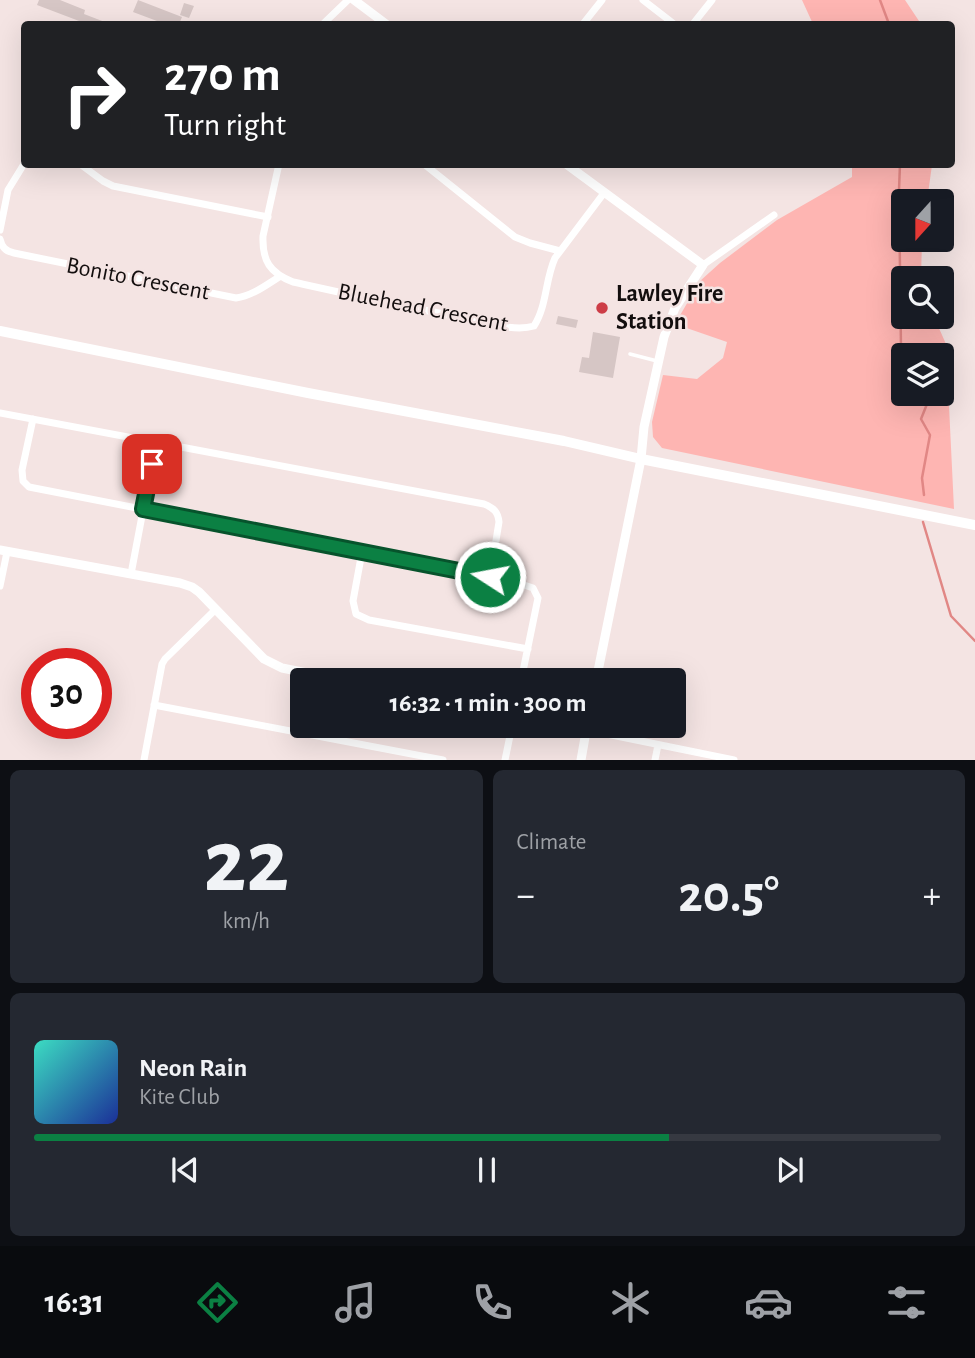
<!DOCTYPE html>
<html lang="en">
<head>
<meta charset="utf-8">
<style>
	body { margin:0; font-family:"Alegreya Sans",sans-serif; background:#242831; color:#f1f3f6; height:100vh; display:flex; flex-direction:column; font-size:26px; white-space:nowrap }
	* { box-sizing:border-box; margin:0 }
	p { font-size:23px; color:#9ea1a6 }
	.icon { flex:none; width:38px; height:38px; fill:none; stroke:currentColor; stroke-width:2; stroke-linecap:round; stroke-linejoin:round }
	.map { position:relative; height:760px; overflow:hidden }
	.panel { display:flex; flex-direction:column; gap:10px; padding:10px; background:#0d0f14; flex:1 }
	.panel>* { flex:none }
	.banner { position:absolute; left:21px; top:21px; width:934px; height:147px; border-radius:7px; box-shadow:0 7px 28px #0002; background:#202124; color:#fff; overflow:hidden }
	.needle { width:46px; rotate:201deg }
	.controls { position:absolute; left:891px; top:189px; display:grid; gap:14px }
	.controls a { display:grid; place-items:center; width:63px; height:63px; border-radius:7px; background:#171b24; box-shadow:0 7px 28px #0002; font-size:35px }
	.speed { position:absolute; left:21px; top:648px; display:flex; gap:14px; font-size:35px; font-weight:700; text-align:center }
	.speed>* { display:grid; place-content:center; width:91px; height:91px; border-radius:50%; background:#171b24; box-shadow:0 7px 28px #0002; line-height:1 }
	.speed .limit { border:10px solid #d22; background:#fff; color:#111 }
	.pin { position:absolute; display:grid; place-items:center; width:60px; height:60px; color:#fff; margin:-30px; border-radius:14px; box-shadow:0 4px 10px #0006 }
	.me { position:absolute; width:77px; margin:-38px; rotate:281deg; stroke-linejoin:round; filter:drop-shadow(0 0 5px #0008) }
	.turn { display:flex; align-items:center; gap:24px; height:147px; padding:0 28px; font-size:32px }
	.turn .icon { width:91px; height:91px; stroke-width:2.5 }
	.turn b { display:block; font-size:49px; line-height:60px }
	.big { font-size:52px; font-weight:600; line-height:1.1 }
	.panel .tile { flex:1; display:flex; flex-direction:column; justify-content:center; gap:10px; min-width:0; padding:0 24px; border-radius:10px; background:#242831 }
	.panel .dial { align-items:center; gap:0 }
	.dial b { font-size:91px; line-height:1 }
	.song { display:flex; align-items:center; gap:21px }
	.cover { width:84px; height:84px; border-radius:10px; background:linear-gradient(135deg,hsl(170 70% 55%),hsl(230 70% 35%)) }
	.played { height:7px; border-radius:4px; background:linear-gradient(90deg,#0b8043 70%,#363941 70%) }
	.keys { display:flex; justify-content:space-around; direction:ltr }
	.heat { display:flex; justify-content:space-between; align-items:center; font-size:38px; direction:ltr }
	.panel .tiles { flex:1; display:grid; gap:10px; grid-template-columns:1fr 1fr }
	.tile:last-child { grid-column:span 2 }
	.trip { position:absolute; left:290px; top:668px; width:396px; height:70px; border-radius:7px; background:#171b24; box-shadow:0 7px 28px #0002; font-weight:600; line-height:70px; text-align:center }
	.tabs { display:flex; height:112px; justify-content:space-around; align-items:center; background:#090b0e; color:#9ea1a6 }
	.tabs .icon { width:49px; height:49px }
	.tabs .current { color:#0b8043 }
	.tabs b { font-size:32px; color:#f1f3f6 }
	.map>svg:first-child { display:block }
	.green { fill:#feb5b2; fill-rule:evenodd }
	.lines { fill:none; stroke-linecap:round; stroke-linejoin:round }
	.stream { stroke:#e18785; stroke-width:2.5 }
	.building { fill:#d6c6c5 }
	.service { stroke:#fff; stroke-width:3.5 }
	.minor { stroke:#fff; stroke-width:7 }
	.tertiary { stroke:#fff; stroke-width:9 }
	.secondary { stroke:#fff; stroke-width:10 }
	.route-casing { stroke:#07532c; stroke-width:18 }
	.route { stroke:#0b8043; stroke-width:12 }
	.poi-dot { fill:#cd3d47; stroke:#f4e4e3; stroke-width:2.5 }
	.labels { text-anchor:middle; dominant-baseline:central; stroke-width:5; stroke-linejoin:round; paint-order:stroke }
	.street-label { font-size:24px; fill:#130e0e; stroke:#f4e4e3 }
	.poi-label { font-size:24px; font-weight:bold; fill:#130e0e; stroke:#f4e4e3; text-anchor:start }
</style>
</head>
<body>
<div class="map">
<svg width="975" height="760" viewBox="0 0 975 760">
	<rect width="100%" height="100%" fill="#f4e4e3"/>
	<path class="green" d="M802,0H905L921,24H813Z
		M852,165H932L927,201H903V240H922L921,278H903V317H934L946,344L954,509L662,448L653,437L652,422L663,375L697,379L723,358L727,342L675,324L700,281L720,263L777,220L852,177ZM903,355H942V394H903Z"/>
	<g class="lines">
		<path class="stream" d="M880,0L889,24
			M900,164L899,190L901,348L905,355
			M924,495L922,478L930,435L921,419L929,399L926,394
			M923,522L951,616L975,641"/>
	</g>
	<path class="building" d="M39,0H60L85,10L84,14L110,24H87L37,5Z
		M138,0L182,17L179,24H165L133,12Z
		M184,3L194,6L189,18L180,15Z
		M558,316L578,320L576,328L556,324Z
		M593,332L620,337L613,378L579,372L582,357L589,358Z"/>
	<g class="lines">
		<path class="service" d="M630,354L657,361"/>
		<path class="minor" d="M643,0L674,24
			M323,24L348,0
			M583,24L602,0
			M693,24L712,0
			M80,164L103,181L113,186L268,217
			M279,164L263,236C262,261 270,273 293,282C352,295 410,308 470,319C489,323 515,332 534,326C547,306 545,280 555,258L604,193
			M424,164L515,237L530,243L560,251
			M0,230L8,190L24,164
			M0,239C2,247 5,251 14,253L236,298C252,296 266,285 279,277
			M703,265L774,215
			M0,413L484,504C494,508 498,512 499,522L490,577
			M33,419L22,470L23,481L29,487L490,577L518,583L533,588L538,598L521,681
			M362,552L353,601L356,614L369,620L528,649
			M131,574L156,442
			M0,586L7,552
			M154,705L443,760
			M587,730L734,760
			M144,760L162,664L165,659L216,609
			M505,760L512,726
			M655,760L658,745"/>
		<path class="tertiary" d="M354,0L386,24
			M566,164L703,265L675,308L664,337L644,427L641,459L596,681
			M0,550L180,583L192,587L199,592L264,659L282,668L347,681
			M571,726L587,730
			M581,760L587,726"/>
		<path class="secondary" d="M0,331L308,393L564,441L641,459L975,525"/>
	</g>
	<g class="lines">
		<g class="route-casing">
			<path id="route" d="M152,464L143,509L490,577"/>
		</g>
		<use href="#route" class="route"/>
	</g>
	<circle class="poi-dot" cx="602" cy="308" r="7"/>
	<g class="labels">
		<g class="street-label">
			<text transform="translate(138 279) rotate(11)">Bonito Crescent</text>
			<text transform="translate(423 308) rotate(11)">Bluehead Crescent</text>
		</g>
		<g class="poi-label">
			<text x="616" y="294">Lawley Fire<tspan x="616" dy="28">Station</tspan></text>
		</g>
	</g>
</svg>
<div class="controls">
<a><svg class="needle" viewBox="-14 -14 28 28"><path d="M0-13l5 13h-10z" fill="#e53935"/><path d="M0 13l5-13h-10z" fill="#9ea1a6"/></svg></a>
<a><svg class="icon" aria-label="search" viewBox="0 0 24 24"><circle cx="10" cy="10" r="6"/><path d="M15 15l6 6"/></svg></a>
<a><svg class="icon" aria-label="layers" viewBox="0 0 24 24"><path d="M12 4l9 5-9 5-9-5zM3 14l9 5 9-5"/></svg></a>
</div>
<div class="speed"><div class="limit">30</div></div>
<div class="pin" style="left:152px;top:464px;background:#d93025"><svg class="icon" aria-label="arrive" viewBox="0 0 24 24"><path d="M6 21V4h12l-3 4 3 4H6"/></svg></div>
<svg class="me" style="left:490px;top:577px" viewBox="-20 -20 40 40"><circle r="17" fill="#0b8043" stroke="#fff" stroke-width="3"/><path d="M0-11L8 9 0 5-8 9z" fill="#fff"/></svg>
<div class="trip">16:32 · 1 min · 300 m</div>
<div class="banner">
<div class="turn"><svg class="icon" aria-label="right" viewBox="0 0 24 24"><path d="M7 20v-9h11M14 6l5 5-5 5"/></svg><div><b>270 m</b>Turn right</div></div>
</div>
</div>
<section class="panel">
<div class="tiles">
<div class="tile dial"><b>22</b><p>km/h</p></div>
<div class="tile"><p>Climate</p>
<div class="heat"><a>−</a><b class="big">20.5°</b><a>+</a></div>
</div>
<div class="tile">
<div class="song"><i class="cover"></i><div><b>Neon Rain</b><p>Kite Club</p></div></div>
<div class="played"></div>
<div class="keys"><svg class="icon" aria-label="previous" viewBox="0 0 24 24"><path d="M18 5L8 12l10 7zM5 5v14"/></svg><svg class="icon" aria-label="pause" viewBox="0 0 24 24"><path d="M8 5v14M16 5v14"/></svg><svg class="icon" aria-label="next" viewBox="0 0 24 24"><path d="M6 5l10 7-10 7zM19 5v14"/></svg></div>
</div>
</div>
</section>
<nav class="tabs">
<b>16:31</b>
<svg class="icon current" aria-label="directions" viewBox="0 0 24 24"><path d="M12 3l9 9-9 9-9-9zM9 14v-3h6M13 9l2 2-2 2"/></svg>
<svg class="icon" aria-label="music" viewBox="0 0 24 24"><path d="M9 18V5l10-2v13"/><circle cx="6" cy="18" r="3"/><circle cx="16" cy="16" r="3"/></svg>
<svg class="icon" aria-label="phone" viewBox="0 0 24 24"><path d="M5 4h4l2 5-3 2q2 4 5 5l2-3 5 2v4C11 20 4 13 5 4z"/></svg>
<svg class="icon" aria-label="climate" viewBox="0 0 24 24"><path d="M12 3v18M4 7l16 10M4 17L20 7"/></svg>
<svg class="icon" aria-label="car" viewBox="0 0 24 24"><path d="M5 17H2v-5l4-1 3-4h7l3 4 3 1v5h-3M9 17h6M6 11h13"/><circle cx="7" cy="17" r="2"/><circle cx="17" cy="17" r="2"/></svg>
<svg class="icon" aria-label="filters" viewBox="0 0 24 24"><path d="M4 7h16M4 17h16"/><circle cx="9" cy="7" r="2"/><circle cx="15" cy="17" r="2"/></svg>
</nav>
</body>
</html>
